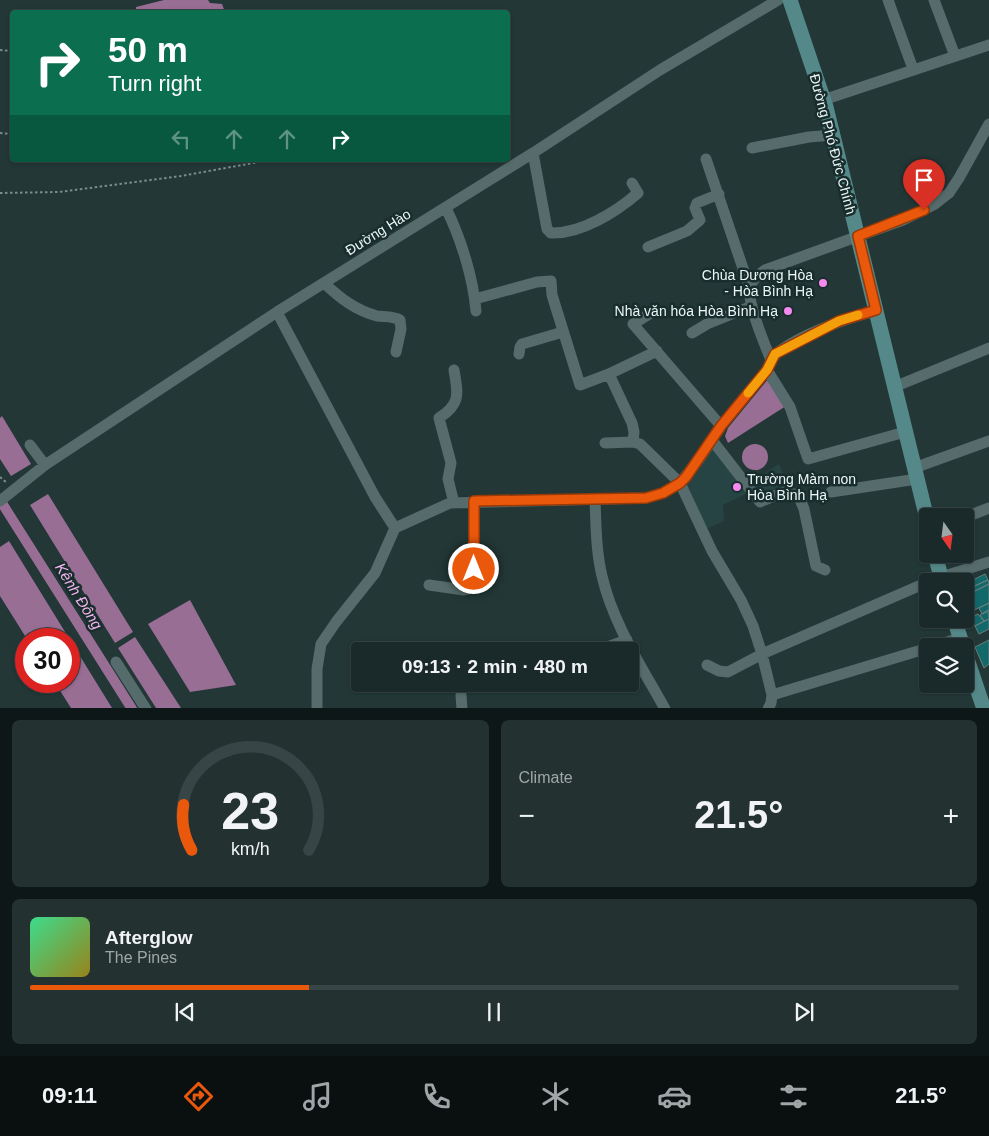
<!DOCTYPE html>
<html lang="en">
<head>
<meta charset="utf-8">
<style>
	body { margin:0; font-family:Arial,sans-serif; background:#233131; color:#f1f3f6; height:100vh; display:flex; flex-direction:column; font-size:19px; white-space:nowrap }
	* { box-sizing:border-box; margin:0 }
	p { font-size:16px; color:#9fa6a8 }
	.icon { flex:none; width:28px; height:28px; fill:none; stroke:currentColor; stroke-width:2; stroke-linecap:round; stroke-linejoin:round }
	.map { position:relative; height:708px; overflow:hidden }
	.drawer { display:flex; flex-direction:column; gap:12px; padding:12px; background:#0e1717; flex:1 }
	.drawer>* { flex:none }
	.top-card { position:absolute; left:10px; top:10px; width:500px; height:152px; border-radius:5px; box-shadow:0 1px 4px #0004,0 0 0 1px #384546; background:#0b6e4f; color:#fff; overflow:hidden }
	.needle { width:32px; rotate:166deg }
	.fabs { position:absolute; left:919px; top:508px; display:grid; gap:10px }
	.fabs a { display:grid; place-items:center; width:55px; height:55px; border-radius:5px; background:#1a2929; box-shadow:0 1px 4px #0004,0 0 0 1px #384546; font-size:25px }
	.speed { position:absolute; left:15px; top:628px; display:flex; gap:10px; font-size:25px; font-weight:700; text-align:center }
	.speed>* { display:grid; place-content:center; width:65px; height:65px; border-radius:50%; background:#1a2929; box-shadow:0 1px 4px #0004,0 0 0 1px #384546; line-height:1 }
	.speed .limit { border:8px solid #d22; background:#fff; color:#111 }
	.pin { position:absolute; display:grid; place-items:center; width:42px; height:42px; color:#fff; margin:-51px -21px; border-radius:50% 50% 50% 0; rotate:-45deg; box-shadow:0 0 5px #0007 }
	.pin .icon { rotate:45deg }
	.me { position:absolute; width:55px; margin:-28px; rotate:0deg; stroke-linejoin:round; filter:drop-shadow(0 0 4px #0008) }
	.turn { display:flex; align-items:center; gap:18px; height:105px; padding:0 15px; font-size:22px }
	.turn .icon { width:65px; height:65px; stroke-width:2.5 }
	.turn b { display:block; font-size:35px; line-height:42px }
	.lanes { display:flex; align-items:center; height:48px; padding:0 15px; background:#0003; justify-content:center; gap:25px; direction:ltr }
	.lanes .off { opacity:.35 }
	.big { font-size:38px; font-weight:800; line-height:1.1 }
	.drawer .tile { flex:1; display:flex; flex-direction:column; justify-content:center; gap:8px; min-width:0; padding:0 18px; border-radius:8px; background:#233131 }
	.drawer .dial { align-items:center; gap:0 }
	.dial svg { height:130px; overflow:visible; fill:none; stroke:#384546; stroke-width:7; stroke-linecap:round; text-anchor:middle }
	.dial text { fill:#f1f3f6; stroke:none }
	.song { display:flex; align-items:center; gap:15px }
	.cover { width:60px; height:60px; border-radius:8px; background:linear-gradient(135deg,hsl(150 70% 55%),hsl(50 70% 35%)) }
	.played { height:5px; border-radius:2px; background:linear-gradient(90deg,#ea580c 30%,#384546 30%) }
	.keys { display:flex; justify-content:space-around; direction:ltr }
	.heat { display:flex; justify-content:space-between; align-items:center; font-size:28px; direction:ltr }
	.drawer .tiles { flex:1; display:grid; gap:12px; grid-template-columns:1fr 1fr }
	.tile:last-child { grid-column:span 2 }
	.trip { position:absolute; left:351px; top:642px; width:288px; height:50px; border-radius:5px; background:#1a2929; box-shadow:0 1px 4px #0004,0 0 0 1px #384546; font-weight:800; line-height:50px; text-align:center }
	.menu { display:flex; height:80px; justify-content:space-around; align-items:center; background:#0a1010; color:#9fa6a8 }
	.menu .icon { width:35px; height:35px }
	.menu .on { color:#ea580c }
	.menu b { font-size:22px; color:#f1f3f6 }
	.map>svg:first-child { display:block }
	.built { fill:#274444 }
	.water { fill:#986e95 }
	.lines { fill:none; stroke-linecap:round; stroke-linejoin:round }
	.canal { stroke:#986e95; stroke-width:10 }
	.building { fill:#13696a; stroke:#697f7f }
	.path { stroke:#7b8c8c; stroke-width:2; stroke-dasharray:2.5 2.5; stroke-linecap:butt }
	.street { stroke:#566b6b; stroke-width:11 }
	.secondary { stroke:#558889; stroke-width:15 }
	.route-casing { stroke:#983908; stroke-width:12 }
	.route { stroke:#ea580c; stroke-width:9 }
	.slow { stroke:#f59e0b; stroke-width:9 }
	.poi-dot { fill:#f589ef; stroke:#192d2d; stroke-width:2 }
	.labels { text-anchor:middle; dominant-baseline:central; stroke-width:5; stroke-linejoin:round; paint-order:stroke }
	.street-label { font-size:14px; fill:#ebf7f7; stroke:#192d2d }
	.poi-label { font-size:14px; fill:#ebf7f7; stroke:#192d2d; text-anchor:end }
	.water-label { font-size:15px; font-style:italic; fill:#f4b5ef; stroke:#192d2d }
</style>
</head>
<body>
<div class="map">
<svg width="989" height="709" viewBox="0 0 989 709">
	<rect width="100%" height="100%" fill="#233737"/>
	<path class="built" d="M711,443L745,485L779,464L789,488L761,499L754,490L723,505L724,521L704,530L684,485Z"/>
	<path class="water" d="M164,0H208L210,3L222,4L225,12H136V7Z
		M769,378L786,406L728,443L725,436L728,428Z
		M2,416L31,464L11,476L0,459V418Z
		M742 457a13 13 0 1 1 26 0a13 13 0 1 1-26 0Z
		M48,494L133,632L115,643L30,505Z
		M9,541L112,708H71L54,681H69V639H27L0,596V547Z
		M190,600L236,685L190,692L148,624Z
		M135,637L181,708H156L118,648Z"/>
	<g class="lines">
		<path class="canal" d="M0,500L132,709"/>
	</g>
	<path class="building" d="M985,574L988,580L970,588L967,583Z
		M988,580L989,584L965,596V584L967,583L970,588Z
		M989,584V603L970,612L965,603V596Z
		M989,603V611L982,614L979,608Z
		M988,610L989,619L984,621L980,615Z
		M978,614L984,621L975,626L971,617Z
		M989,619V629L979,634L975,626Z
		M989,640V664L984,668L975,647Z"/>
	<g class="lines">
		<path class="path" d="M0,50L12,51
			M0,133L12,134
			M0,193L59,192L181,176L270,160
			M0,477L7,483"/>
		<path class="street" d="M888,0L913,69
			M934,0L955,56
			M823,100L989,45
			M752,148L809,137L833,135
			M533,153L547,229L551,233C581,234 616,212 638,193L632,183
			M706,159L750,289
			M446,208C461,239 473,277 476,311
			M648,247L687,231L700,220L695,208L697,203L719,194
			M324,283C340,298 355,310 377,316C385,317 393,316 400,320L401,329L396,352
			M475,299L537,282L551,281L552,295L580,385L609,374L657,351
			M277,312L375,497L395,528
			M649,314L633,324L721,426
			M692,333L707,324L752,306
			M519,354L520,347L522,344L563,332
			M771,360C784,340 851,316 876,311
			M767,370L790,407L808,459L905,432
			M609,374L632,423L634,432L633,442
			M894,387L989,348
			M712,440L760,502L784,492L798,495L804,509L816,566L825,570
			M605,443L633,442L640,444L680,483L712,551L741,600L753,626L762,654L772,695L771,703L768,709
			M30,445L45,465
			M914,468L989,441
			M831,492L917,479
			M595,499C596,525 596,551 602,576C613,624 642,667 665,709
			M0,501L45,465L277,312L533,153L660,70L778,0
			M454,503L448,479L451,463L439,418C461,404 458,394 454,370
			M971,515L989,508
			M935,579L989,562
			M429,585L464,590L473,588L474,501
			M934,646L960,638
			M596,651L627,640
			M116,662L146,709
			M707,665L719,671L728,672L762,654L928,582
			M461,695L462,709
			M772,695L928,648
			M317,709V669L321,644L336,622L375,573L395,528L450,503L646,498L663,493L680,483L700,458L721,426L767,370L771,360C765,345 747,303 750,288C752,279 759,275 765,270L903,220L935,204L949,193L959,178L989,124"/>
		<path class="secondary" d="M790,0L826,107L928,523
			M935,554L942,581
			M954,619L963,646
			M965,653L984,709"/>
	</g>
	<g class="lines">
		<g class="route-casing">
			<path id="route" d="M474,569V501L646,498L663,493L680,483L686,477L721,426L767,370L775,354L839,321L876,310L858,236L924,210"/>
		</g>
		<use href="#route" class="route"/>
		<path class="slow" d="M748,393L767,370L775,354L839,321L858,315"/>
	</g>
	<g class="poi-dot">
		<circle cx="823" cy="283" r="5"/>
		<circle cx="788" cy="311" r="5"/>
		<circle cx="737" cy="487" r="5"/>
	</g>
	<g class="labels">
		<g class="street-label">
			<text transform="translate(833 144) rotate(75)">Đường Phó Đức Chính</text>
			<text transform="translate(378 232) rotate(-32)">Đường Hào</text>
		</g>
		<g class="poi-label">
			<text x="813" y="275">Chùa Dương Hòa<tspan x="813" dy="16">- Hòa Bình Hạ</tspan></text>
			<text x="778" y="311">Nhà văn hóa Hòa Bình Hạ</text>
			<text x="747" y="479" text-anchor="start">Trường Màm non<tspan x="747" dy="16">Hòa Bình Hạ</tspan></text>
		</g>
		<g class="water-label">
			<text transform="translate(79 596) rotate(58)">Kênh Đông</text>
		</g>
	</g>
</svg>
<div class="fabs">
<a><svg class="needle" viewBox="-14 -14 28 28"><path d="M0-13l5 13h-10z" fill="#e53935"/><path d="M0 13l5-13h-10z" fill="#9fa6a8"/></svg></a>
<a><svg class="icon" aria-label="search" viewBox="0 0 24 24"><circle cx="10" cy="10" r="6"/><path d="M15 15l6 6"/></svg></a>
<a><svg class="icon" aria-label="layers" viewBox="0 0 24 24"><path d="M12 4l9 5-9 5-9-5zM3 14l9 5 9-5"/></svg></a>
</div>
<div class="speed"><div class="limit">30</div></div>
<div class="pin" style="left:924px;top:210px;background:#d93025"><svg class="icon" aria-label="arrive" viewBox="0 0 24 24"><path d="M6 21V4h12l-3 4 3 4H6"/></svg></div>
<svg class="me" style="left:474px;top:569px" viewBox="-20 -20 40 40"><circle r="17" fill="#ea580c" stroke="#fff" stroke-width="3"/><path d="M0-11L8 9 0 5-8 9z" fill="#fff"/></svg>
<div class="trip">09:13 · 2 min · 480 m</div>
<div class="top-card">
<div class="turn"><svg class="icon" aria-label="right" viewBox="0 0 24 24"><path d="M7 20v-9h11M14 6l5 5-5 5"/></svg><div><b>50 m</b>Turn right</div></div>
<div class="lanes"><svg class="icon off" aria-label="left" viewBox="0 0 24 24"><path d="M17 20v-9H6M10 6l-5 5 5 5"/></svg><svg class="icon off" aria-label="ahead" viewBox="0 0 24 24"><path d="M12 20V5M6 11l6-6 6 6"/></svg><svg class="icon off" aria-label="ahead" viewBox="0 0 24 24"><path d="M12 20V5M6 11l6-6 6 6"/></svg><svg class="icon" aria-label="right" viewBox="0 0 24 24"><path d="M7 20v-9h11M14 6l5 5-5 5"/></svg></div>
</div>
</div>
<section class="drawer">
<div class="tiles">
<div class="tile dial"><svg viewBox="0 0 100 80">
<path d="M14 69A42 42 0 1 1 86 69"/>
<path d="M14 69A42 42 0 0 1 9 41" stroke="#ea580c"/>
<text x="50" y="56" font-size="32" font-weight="700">23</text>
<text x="50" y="72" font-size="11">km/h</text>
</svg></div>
<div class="tile"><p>Climate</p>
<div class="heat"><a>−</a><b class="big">21.5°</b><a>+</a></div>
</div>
<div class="tile">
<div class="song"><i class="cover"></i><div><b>Afterglow</b><p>The Pines</p></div></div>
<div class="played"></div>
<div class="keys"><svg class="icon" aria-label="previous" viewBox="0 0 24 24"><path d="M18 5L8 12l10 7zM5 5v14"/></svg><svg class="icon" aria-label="pause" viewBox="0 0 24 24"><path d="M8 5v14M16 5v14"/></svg><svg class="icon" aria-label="next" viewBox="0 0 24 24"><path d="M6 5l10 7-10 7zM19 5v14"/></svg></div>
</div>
</div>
</section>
<nav class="menu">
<b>09:11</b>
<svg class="icon on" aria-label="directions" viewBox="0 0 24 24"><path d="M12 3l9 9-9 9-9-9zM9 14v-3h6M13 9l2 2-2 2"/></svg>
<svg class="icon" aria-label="music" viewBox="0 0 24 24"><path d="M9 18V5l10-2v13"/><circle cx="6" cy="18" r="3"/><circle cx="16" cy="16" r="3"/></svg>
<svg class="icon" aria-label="phone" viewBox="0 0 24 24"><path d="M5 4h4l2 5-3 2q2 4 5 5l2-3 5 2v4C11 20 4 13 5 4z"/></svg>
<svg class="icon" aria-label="climate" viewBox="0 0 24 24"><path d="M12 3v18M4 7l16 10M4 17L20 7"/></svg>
<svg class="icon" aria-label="car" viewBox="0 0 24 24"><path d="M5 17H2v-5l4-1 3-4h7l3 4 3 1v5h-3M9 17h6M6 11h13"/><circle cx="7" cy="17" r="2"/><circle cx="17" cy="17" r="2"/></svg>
<svg class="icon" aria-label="filters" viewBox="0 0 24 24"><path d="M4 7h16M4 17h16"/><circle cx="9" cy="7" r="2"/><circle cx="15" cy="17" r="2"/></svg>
<b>21.5°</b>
</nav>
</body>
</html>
